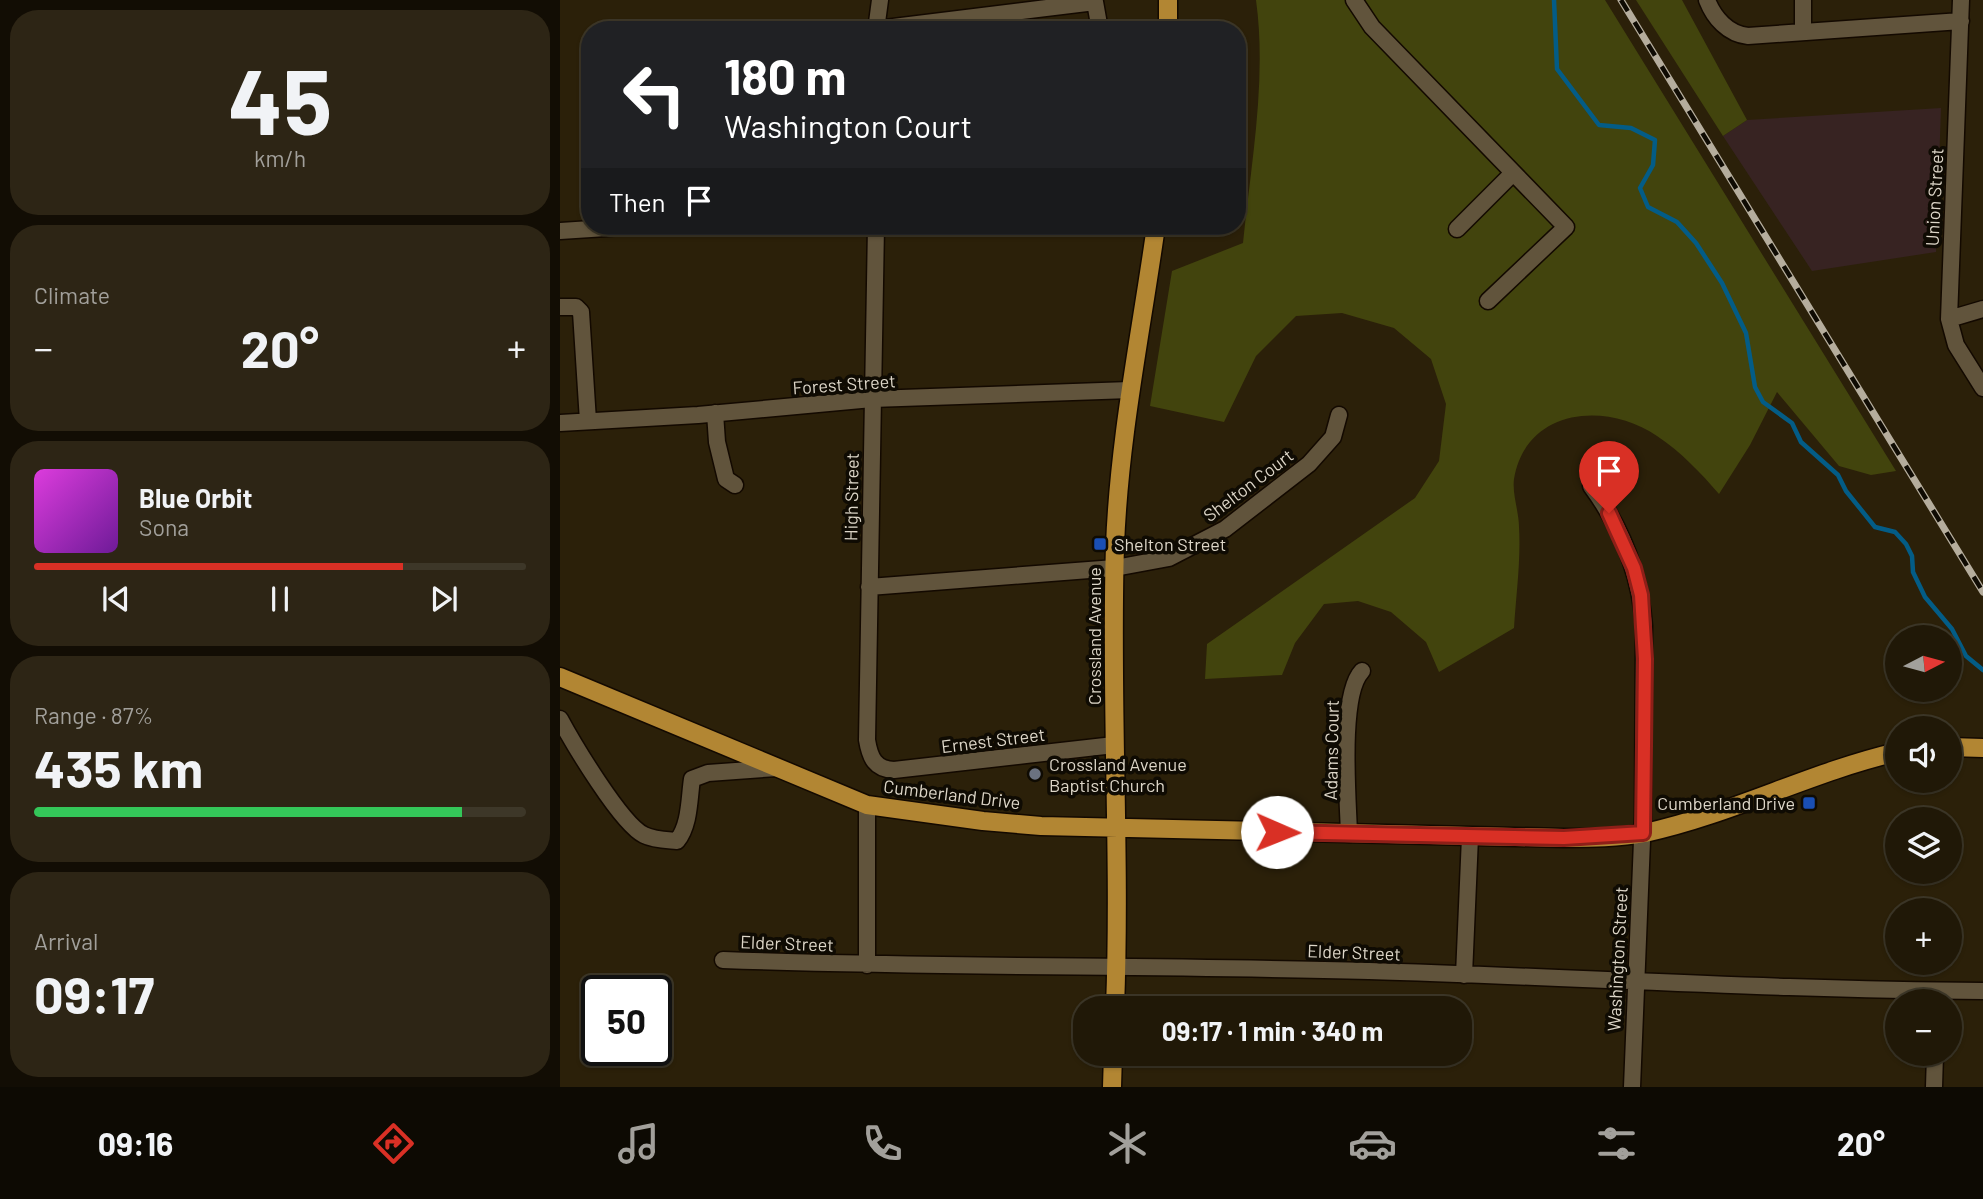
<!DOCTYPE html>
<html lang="en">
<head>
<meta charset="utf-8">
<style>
	body { margin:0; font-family:Barlow,sans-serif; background:#2d2515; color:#f1f3f6; height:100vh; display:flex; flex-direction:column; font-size:26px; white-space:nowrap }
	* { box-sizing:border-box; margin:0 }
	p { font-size:23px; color:#a2a09b }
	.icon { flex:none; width:38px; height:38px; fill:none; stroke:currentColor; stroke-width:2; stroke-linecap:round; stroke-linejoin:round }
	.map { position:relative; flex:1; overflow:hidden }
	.details { display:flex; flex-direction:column; gap:10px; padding:10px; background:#120d04; width:560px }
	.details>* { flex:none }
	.top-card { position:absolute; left:21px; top:21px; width:665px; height:214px; border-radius:28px; box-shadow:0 2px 5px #0004,0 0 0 2px #3d3728; background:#202124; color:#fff; overflow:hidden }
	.needle { width:46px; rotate:84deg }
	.buttons { position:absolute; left:1325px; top:625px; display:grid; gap:14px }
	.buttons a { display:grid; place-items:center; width:77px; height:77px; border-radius:50%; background:#201807; box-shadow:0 2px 5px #0004,0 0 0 2px #3d3728; font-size:35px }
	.speed { position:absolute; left:21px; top:975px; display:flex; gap:14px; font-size:35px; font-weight:700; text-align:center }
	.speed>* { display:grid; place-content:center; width:91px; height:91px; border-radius:50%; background:#201807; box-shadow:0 2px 5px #0004,0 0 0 2px #3d3728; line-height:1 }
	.speed .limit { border:4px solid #111; border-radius:10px; background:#fff; color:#111 }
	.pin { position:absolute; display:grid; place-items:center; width:60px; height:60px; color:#fff; margin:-72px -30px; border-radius:50% 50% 50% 0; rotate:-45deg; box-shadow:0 0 7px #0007 }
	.pin .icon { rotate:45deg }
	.me { position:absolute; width:77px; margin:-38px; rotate:91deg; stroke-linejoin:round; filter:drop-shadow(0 0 5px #0008) }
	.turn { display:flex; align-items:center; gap:24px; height:147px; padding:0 28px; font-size:32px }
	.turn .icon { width:91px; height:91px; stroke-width:2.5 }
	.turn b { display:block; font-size:49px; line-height:60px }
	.then { display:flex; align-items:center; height:66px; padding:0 28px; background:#0003; gap:14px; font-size:26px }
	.big { font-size:52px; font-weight:700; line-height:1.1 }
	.details .card { flex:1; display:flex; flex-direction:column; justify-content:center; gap:10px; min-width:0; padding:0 24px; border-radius:28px; background:#2d2515 }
	.details .dial { align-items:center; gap:0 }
	.dial b { font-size:91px; line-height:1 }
	.song { display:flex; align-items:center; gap:21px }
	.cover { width:84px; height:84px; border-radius:10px; background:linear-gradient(135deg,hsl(300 70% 55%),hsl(280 70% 35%)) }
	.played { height:7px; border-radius:4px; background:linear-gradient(90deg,#d93025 75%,#3d3728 75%) }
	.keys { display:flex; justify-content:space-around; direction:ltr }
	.heat { display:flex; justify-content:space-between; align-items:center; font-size:38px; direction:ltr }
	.charge { height:10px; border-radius:5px; background:linear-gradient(90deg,#34c759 87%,#3d3728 0) }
	.trip { position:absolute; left:513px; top:996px; width:399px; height:70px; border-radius:28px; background:#201807; box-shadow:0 2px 5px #0004,0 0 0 2px #3d3728; font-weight:700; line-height:70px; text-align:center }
	.menu { display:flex; height:112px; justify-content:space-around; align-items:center; background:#0d0a03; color:#a2a09b }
	.menu .icon { width:49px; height:49px }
	.menu .current { color:#d93025 }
	.menu b { font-size:32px; color:#f1f3f6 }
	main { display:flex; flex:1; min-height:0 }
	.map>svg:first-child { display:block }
	.industrial { fill:#372322 }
	.green { fill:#42440d }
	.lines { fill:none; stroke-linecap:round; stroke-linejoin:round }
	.stream { stroke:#035c86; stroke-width:4.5 }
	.minor-casing { stroke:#130900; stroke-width:19 }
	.major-casing { stroke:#130900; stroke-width:21 }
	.minor { stroke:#61543c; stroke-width:16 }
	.major { stroke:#b28633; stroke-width:18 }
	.rail-casing { stroke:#b5ad9d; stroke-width:7 }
	.rail { stroke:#0f0b03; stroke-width:4.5; stroke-dasharray:13; stroke-linecap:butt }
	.route-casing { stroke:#8d1f18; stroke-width:18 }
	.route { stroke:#d93025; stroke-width:12 }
	.transit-dot { fill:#1a4fb4; stroke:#0f0b03; stroke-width:2.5 }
	.worship-dot { fill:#6b7280; stroke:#0f0b03; stroke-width:2.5 }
	.labels { text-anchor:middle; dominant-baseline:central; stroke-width:7; stroke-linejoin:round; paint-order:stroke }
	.street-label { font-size:18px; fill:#ddd6c8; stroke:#0f0b03 }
	.poi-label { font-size:18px; fill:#ddd6c8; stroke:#0f0b03; text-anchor:start }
</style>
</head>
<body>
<main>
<section class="details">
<div class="card dial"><b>45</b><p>km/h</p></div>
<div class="card"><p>Climate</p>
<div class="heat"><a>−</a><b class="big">20°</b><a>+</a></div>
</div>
<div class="card">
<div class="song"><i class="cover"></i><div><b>Blue Orbit</b><p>Sona</p></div></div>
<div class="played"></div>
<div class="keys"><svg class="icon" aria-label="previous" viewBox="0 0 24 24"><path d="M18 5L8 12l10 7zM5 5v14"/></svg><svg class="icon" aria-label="pause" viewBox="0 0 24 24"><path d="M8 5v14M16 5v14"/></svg><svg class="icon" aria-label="next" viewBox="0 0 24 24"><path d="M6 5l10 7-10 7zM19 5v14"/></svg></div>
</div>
<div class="card"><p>Range · 87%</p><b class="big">435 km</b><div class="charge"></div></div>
<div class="card"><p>Arrival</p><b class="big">09:17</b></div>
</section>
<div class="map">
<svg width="1423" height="1087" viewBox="0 0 1423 1087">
	<rect width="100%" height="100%" fill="#2b2009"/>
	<path class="industrial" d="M1381,108L1376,252L1252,271L1163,136L1187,120Z"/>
	<path class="green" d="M696,0H1045L1336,471L1311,475L1279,466L1217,392L1190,445L1159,494C1141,473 1121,452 1097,436C1046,401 966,408 954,479C952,494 959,512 959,527C961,560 956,595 954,628L879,672L866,642L831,612L798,601L764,604L735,643L722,675L645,679L647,644L855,498L879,461L886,404L871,359L834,328L782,313L736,316L696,356L664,422L590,406L612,271L683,243C691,163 707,80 696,0Z
		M1076,0H1122L1187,120L1163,136Z"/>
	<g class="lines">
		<path class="stream" d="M994,0L997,69L1039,125L1071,128L1095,140L1093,165L1080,188L1088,207L1117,222L1136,243L1162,283L1186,333L1195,387L1203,402L1232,423L1241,442L1278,475L1286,491L1315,527L1335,532L1346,544L1352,556L1353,572L1365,597L1392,629L1406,656L1423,670"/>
		<g class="minor-casing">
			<path id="minor" d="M794,0L812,27L1006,227L928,301
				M1147,0C1154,18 1168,34 1188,36L1401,21
				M1243,0V32
				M1401,0L1389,319L1396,345L1423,388
				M317,29L535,2L540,30
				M316,30L320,0
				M316,226L307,740C310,758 315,769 334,770L554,745
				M897,229L953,173
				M0,231L77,226
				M0,307H16L21,312L28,421
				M1389,319L1423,309
				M155,413L157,442L166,479L175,485
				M0,423L138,415L312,399L570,390
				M1031,486C1062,528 1080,574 1084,626L1083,816L1072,1087
				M309,587L555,568L609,558L665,529L749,464L773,437L779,415
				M0,719C13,743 61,824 84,835C94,840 106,840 117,841C130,825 129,799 132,779L148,773L217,768
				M789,834C788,799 779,695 802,671
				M163,960C378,968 594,965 809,971C1014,977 1218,990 1423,991
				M307,965V805
				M904,975L910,837
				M1374,1087L1375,1054"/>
		</g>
		<g class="major-casing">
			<path id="major" d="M608,0V30
				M0,677L307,805L423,821L481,826L1004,838C1031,838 1058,838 1085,833C1172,814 1251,772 1337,752
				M1390,747L1423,748
				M555,1008C561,854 550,700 555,546C559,438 581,333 596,226
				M552,1087L553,1054"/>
		</g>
		<use href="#minor" class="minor"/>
		<use href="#major" class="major"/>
		<g class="rail-casing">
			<path id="rail" d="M1061,0L1423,592"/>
		</g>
		<use href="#rail" class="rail"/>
	</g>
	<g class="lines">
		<g class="route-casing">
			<path id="route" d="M717,832L1004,838L1083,833L1085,659L1081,595L1074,568L1049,513"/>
		</g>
		<use href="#route" class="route"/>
	</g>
	<g class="transit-dot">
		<rect x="533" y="537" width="14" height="14" rx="3.5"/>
		<rect x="1242" y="796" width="14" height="14" rx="3.5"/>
	</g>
	<circle class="worship-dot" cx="475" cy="774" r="7"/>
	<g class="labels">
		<g class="street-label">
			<text transform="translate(1374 197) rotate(-87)">Union Street</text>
			<text transform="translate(284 384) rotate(-4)">Forest Street</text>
			<text transform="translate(688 485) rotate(-37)">Shelton Court</text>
			<text transform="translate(291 497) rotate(-89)">High Street</text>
			<text transform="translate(534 636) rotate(-90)">Crossland Avenue</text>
			<text transform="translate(433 740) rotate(-7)">Ernest Street</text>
			<text transform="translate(771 750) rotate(-89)">Adams Court</text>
			<text transform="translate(392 794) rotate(7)">Cumberland Drive</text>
			<text transform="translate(227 943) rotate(2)">Elder Street</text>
			<text transform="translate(794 952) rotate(2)">Elder Street</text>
			<text transform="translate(1057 959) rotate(-87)">Washington Street</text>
		</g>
		<g class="poi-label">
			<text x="554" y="544">Shelton Street</text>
			<text x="489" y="764">Crossland Avenue<tspan x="489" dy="21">Baptist Church</tspan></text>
			<text x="1235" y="803" text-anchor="end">Cumberland Drive</text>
		</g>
	</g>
</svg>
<div class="buttons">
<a><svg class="needle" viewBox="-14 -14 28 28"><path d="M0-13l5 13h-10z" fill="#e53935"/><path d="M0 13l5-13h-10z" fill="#a2a09b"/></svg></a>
<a><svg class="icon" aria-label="sound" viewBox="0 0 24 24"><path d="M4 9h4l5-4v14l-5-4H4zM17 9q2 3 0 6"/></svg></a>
<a><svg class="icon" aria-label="layers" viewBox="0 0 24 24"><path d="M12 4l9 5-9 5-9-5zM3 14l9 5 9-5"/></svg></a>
<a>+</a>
<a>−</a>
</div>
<div class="speed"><div class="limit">50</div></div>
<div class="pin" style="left:1049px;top:513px;background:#d93025"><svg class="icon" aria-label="arrive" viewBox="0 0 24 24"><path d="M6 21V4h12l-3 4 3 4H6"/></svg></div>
<svg class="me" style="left:717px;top:832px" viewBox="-20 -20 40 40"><circle r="19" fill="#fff"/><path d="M0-13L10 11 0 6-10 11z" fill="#d93025"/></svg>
<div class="trip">09:17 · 1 min · 340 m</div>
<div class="top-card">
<div class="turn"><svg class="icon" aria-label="left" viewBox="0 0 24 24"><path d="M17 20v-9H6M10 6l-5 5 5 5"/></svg><div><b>180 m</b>Washington Court</div></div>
<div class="then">Then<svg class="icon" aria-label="arrive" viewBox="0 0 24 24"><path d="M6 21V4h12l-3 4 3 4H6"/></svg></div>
</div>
</div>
</main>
<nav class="menu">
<b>09:16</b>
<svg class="icon current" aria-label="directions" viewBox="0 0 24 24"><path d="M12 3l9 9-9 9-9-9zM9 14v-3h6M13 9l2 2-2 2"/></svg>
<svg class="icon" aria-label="music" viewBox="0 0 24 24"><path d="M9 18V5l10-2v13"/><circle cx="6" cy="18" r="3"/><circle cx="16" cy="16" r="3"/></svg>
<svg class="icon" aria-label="phone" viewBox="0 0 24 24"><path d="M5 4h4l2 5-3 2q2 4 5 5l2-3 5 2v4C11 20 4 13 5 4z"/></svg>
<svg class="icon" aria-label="climate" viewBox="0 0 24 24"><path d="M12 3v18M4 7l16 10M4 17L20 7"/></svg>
<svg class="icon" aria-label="car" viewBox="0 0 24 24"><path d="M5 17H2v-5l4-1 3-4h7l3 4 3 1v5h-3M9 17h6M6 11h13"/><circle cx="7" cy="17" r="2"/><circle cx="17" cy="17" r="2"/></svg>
<svg class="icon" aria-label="filters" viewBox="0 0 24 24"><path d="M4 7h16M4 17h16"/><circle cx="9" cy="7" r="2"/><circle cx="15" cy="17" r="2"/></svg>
<b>20°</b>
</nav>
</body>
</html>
